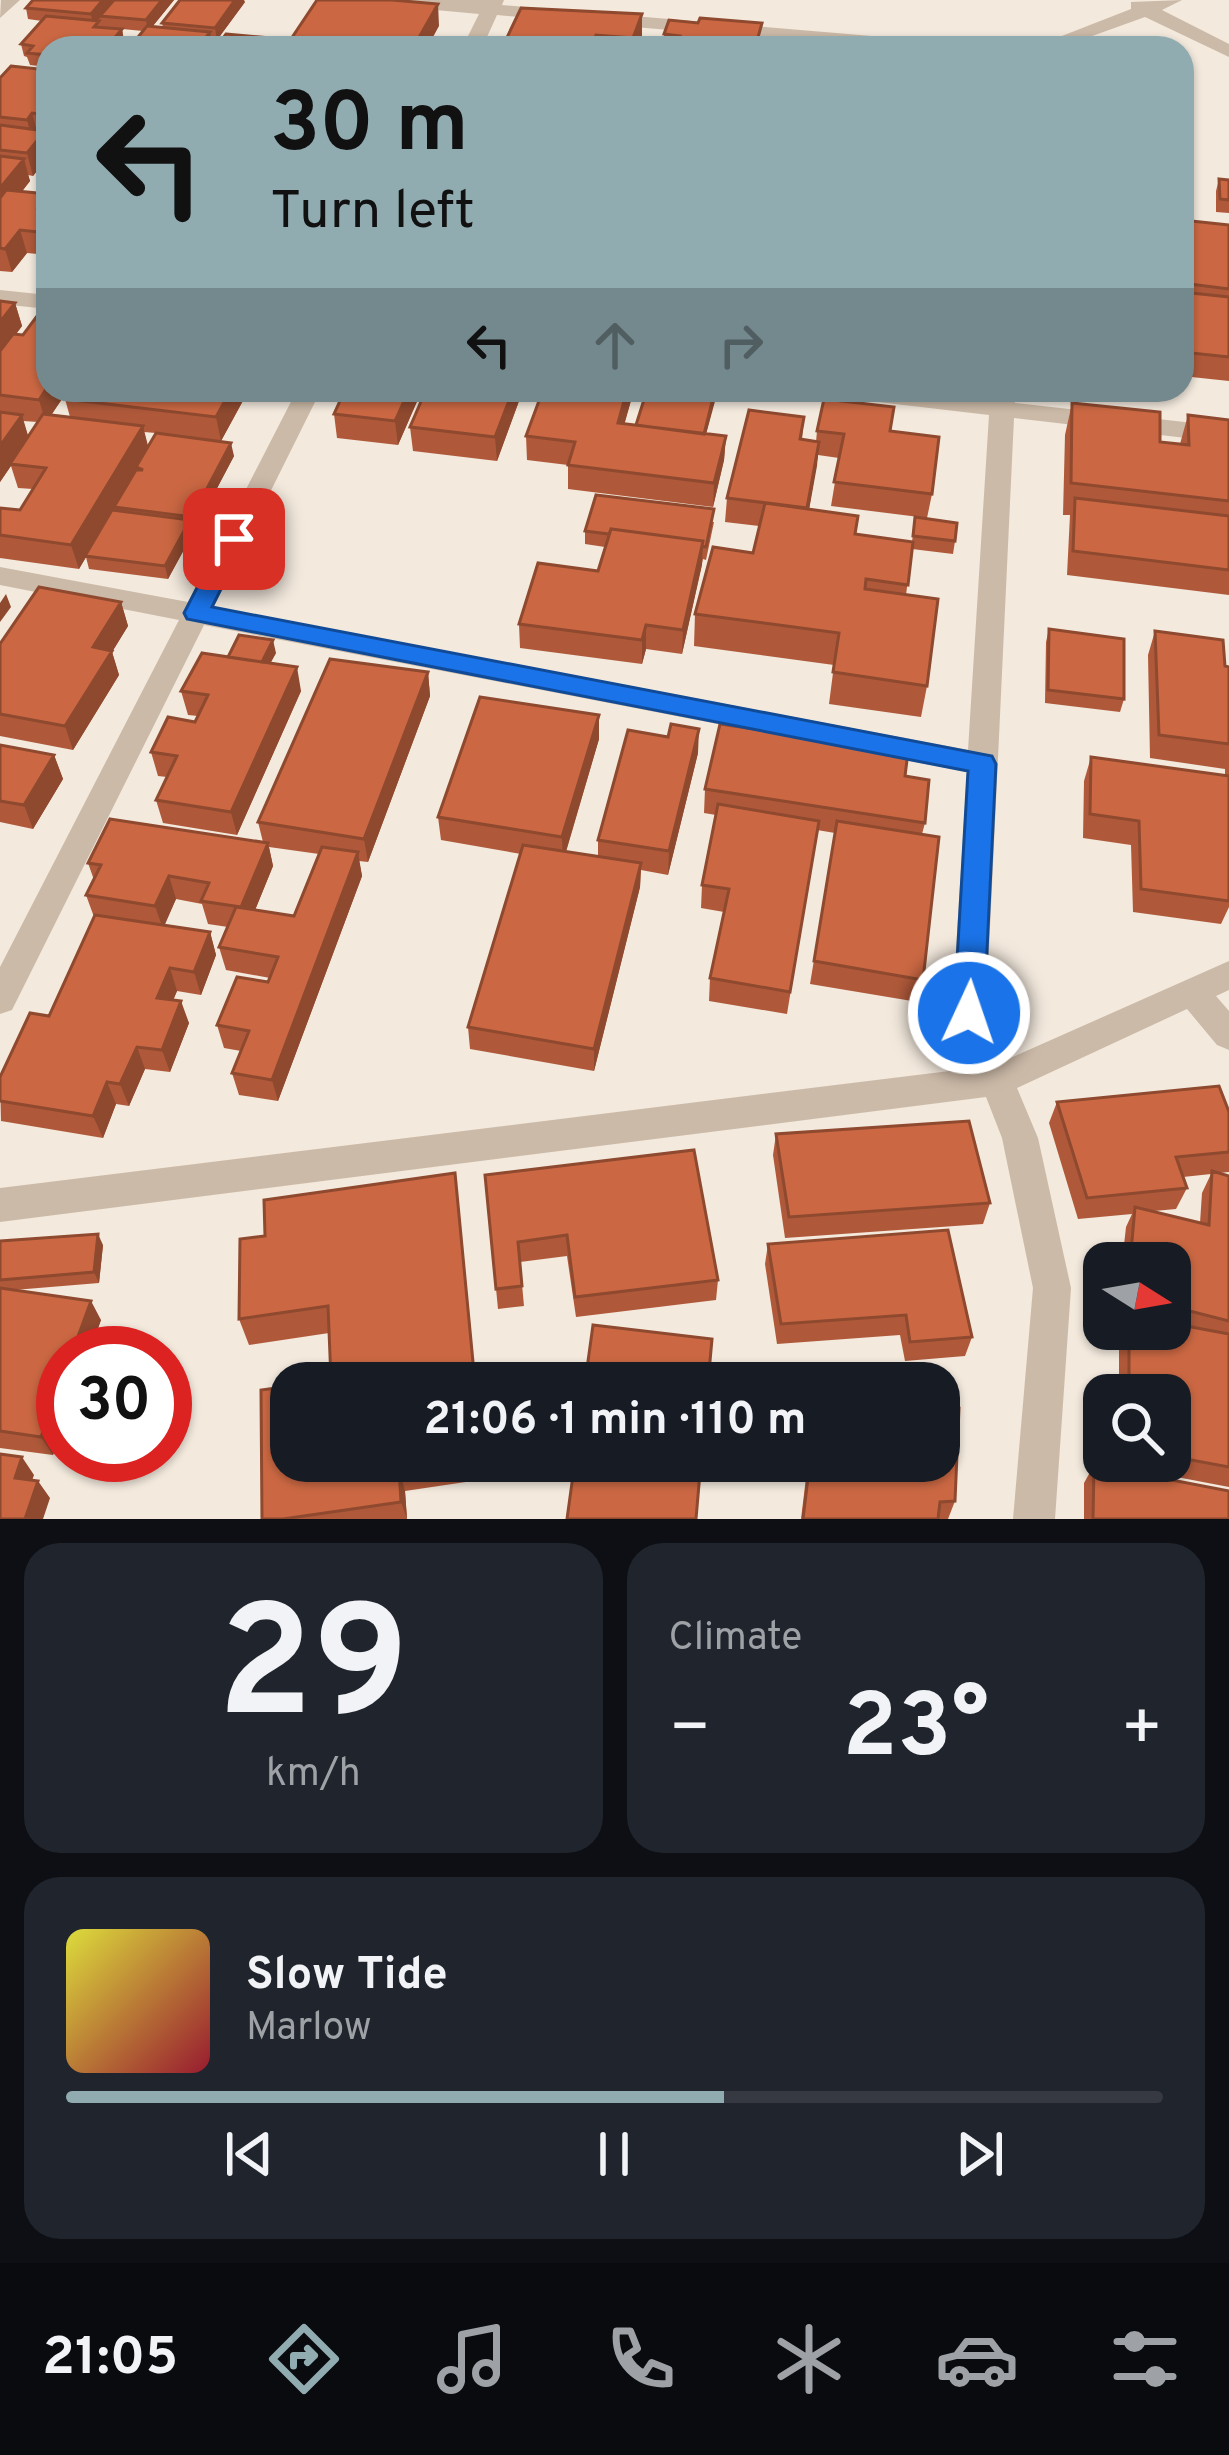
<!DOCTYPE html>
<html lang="en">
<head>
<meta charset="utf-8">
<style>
	body { margin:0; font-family:Overpass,sans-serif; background:#20242c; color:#f1f3f6; height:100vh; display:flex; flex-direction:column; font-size:45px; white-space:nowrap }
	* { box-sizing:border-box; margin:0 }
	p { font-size:39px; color:#9ea1a6 }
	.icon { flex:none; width:66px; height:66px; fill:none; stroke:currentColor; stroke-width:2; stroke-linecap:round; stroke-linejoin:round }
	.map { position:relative; height:1519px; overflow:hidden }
	.sheet { display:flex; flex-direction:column; gap:24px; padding:24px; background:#0d0f14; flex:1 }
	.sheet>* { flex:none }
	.guide { position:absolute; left:36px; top:36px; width:1158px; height:366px; border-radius:36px; box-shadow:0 3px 9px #0004; background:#91acb1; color:#111; overflow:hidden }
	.needle { width:78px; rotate:101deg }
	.controls { position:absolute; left:1083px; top:1242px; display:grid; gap:24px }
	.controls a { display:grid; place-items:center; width:108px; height:108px; border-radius:24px; background:#171b24; box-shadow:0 3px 9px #0004; font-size:60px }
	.speed { position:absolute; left:36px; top:1326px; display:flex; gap:24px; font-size:60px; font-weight:700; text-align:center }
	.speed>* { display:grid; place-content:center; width:156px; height:156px; border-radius:50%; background:#171b24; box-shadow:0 3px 9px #0004; line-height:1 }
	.speed .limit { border:18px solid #d22; background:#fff; color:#111 }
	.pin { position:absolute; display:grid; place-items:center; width:102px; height:102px; color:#fff; margin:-51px; border-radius:24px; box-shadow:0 6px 18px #0006 }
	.me { position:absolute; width:132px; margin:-66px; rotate:3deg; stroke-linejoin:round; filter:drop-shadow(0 0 9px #0008) }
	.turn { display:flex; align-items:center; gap:42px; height:252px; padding:0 36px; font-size:54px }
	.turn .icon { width:156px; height:156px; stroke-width:2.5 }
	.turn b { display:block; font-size:84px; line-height:102px }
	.lanes { display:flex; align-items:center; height:114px; padding:0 36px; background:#0003; justify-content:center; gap:60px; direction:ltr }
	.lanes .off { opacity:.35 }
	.big { font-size:90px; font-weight:700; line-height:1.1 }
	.sheet .tile { flex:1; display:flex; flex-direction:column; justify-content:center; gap:18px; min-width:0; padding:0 42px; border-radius:36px; background:#20242c }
	.sheet .dial { align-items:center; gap:0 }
	.dial b { font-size:156px; line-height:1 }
	.song { display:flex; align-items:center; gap:36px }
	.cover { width:144px; height:144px; border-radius:18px; background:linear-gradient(135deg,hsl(60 70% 55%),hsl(350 70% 35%)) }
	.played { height:12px; border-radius:6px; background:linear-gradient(90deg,#91acb1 60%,#363941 60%) }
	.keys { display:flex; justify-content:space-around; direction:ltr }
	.heat { display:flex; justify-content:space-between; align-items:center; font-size:66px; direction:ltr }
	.sheet .tiles { flex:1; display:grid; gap:24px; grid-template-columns:1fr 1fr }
	.tile:last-child { grid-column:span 2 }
	.trip { position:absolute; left:270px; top:1362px; width:690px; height:120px; border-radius:36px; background:#171b24; box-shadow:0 3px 9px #0004; font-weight:700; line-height:120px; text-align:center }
	.tabs { display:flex; height:192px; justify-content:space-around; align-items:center; background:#090b0e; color:#9ea1a6 }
	.tabs .icon { width:84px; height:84px }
	.tabs .selected { color:#91acb1 }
	.tabs b { font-size:54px; color:#f1f3f6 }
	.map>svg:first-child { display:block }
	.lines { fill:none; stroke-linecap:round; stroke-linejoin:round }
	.minor { fill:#ccbaa8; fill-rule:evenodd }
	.wall { fill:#af593a; fill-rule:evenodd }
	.shaded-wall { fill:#8e492f }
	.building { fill:#cb6843; stroke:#8e492f; stroke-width:3 }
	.route { fill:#1a73e8; stroke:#114b97; stroke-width:3 }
</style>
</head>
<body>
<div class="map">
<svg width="1229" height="1519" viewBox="0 0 1229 1519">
	<rect width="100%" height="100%" fill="#f3e9dd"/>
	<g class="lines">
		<path class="minor" d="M20,0L0,18L1,0Z
			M372,0H504L502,5L943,42L953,48H876L497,15L482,48H462L479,14L381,5Z
			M1182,0L1162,10L1229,44V57L1145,17L1059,48H1031L1131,9V2Z
			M0,290L48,295V309L0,304Z
			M297,390H321L213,607L968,750L989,415L835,397L823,390H900L990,400L991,390H1015V403L1229,427V443L1014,418L986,1013L1006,1060L1229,961V990L1216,996L1229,1011V1050L1217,1045L1187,1009L1017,1088L1038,1138L1071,1288L1055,1519H1013L1033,1288L1002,1138L986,1097L0,1222V1188L974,1068L952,1013L967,772L204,625L12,1010L0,1014V967L179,620L0,585V567L188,602Z"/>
	</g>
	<path class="wall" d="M174,0L152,27L163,28L162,23L245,2L217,40L212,39V44L210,48H135L134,42L143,31L122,29L124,41L48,48V67L30,65L27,57L24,56L21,44L42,21L28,19L26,8Z
		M521,8L642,36L637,48H502Z
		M664,34L760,48H664Z
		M48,70V137H46L48,157L33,176L28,175L30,181L22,191L48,196V255L27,253L12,272L0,271V78Z
		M1219,179L1229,180V213L1216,212V191Z
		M1182,220L1229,225V381L1182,376Z
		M0,301L15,303L22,326L16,334L48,390H68L51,415L70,417L65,399L72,390H265L262,396L245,394V397L221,441L234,456L195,530L192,529L193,533L168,579L89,569L86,557L79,569L0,558V508L20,510L33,489L18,488L11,466L0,482ZM23,421L38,422L28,436ZM144,432L156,433L148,447Z
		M334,390H422L398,445L337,438L334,414L341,398H335Z
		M523,390L497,461L413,451L410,427Z
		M543,390H634L624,424L636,425L647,390H717L706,434L726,436L724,460L713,507L568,489V465L527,460L526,436Z
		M1050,390H1130L1127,399Z
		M1072,403L1160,442L1180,444L1188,415L1229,420V595L1067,575L1070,515H1063L1065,435Z
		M804,417L802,440L816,442L817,431H890L932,494L927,518L831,506L839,458L818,455L809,509L855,534L912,542L915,517L955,541L953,554L912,549L906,595L927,686L921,717L829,704L834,665L694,646L695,614L753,553L759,526L725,522L727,498Z
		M714,522L706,560L703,559L682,654L646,649L642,664L520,648L519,624L598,571L605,547L585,544V531Z
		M121,602L128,626L112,652L119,675L73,750L0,736V644Z
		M1049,629L1124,699L1120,712L1045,703L1046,642Z
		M1155,631L1229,667V907L1221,924L1133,912L1131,845L1083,838L1084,781L1091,757L1225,775V769L1150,758L1148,655Z
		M276,653L270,663L301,691L237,835L163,823L156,800L167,777L158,776L151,752L195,722L198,716L188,715L181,691L228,657Z
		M428,672L430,696L368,862L359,861L362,876L278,1101L239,1095L232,1073L241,1051L224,1048L217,1025L268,982L270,978L226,970L219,947L228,927L208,924L202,904L176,899L164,925L210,932L216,955L201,995L177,991L173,1000L189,1023L170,1072L145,1069L129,1106L116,1104L103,1138L1,1121L0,1077L49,1016L94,917L86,895L94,880L88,863L263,842L258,822ZM269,847L319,854L294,916L255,910L273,866Z
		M599,715V739L566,852L598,857V840L698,753L668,875L641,870L640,887L594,1071L470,1049L468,1027L521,854L441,840L438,817Z
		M0,745L54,755L63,779L33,829L0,822Z
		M905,776L925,823L922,834L923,980L918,1002L810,984L835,833L817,830L787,1014L709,1001L710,978L724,912L701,908L702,885L716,815L704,813L705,789Z
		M1057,1102L1229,1112V1172L1219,1173L1229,1176V1487L1119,1466V1461H1170V1395H1119V1335L1122,1329H1170V1263H1122L1126,1227L1132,1214L1078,1219L1049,1123ZM1211,1174L1202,1193L1200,1223L1154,1211L1176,1209L1187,1188L1183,1177Z
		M776,1134L990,1203L983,1224L785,1238L773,1155Z
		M455,1173L458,1202L331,1380L329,1333L249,1345L239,1319L265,1236Z
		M485,1175L718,1280L716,1300L576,1317L567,1256L520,1262L524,1306L498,1309Z
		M0,1241L103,1245L99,1283L14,1290L101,1320L89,1353H63V1426L53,1455L0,1448Z
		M768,1244L972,1337L965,1356L905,1361L900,1335L777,1344L765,1264Z
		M291,1461H484L486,1479L405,1491L407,1519H262Z
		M808,1461H939L955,1501L948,1519H801Z
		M1094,1465L1229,1519H1084V1483Z"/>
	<path class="shaded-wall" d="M103,0H115L93,26L91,14Z
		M162,0H174L148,32L146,20Z
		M235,0H244L245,2L217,40L215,28Z
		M438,4L439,26L427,48H413Z
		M642,14V36L637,48H633V38Z
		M122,29L124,41L118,48H106Z
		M210,32L212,44L210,48H198Z
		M32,113L38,136L33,142L27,120Z
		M45,131L48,145V157L33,176L27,153Z
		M24,159L30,181L1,219L0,188Z
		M48,196V226L38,208Z
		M20,230L27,253L12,272L5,249Z
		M15,303L22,326L0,356V322Z
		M48,386V390H68L46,423L39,400Z
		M231,390H244L245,397L221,441L216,417Z
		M409,390H422L398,445L395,421Z
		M513,390H523L497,461L495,437Z
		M627,390H634L618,447V423Z
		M715,390H717V394L702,449L703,436Z
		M22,415L29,439L0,482V446Z
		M143,426L149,450L136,467L137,471L79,569L71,545Z
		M726,436L724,460L713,507L714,483Z
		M819,442L817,466L805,532L807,508Z
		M231,443L234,456L195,530L192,517Z
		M190,520L193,533L168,579L165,566Z
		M703,541L702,565L682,654L683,630Z
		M6,594L11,607L0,622V603Z
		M121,602L128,626L112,652L119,675L73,750L65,726L93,647Z
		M646,625V649L642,664V640Z
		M273,640L276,653L263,677L260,664Z
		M297,667L301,691L237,835L231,812Z
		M428,672L430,696L368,862L364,839Z
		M599,715V739L563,861L562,837Z
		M699,729L698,753L668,875L669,851Z
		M54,755L63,779L33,829L24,805Z
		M268,843L273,866L247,930L241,907Z
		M358,852L362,876L278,1101L272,1080Z
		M641,863L640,887L594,1071V1049Z
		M169,876L176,899L163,929L155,906Z
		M210,932L216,955L201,995L194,972Z
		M170,968L177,991L165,1020L157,998Z
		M181,1001L189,1023L170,1072L162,1050Z
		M137,1047L145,1069L129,1106L120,1084Z
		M107,1082L116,1104L103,1138L93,1116Z
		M98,1234L103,1245L99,1283L94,1272Z
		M91,1301L101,1320L89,1353H72Z
		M63,1377V1426L53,1455L41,1437Z
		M22,1457L34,1475L27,1495L15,1478Z
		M399,1468L405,1491L407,1519L401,1502Z
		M38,1481L50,1498L43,1519H25Z"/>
	<path class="building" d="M33,0H103L91,14L26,8Z
		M114,0H162L146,20L100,16Z
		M180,0H235L215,28L162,23Z
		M317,0H392L438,4L413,48H285Z
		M521,8L642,14L633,38L596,35L590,48H502Z
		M46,16L99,21L94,27L122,29L106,48H48V55L27,53L33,46L21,44Z
		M700,18L762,23L755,48H676L680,36L664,34L669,20L698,23Z
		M147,26L210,32L198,48H156L159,44L134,42Z
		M226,34L283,39L277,48H216Z
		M840,43L898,48H839Z
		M11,66L48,70V94L44,100H48V115L32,113L27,120L0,117V78Z
		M0,125L45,131L27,153L0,150Z
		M0,156L24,159L0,188Z
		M1219,179L1229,180V200L1220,199Z
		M6,190L48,194L38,208L48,209V233L20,230L5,249L0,248V198Z
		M1182,220L1229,225V289L1182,283Z
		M1182,292L1229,297V357L1182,352Z
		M0,301L15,303L0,322Z
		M46,304H48V386L39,400L0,395V351L13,334L23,335Z
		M72,390H231L216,417L65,399Z
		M345,390H409L395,421L334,414Z
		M426,390H513L495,437L410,427Z
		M543,390H627L618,423L726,436L714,483L568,465L575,442L526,436Z
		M647,390H715L704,434L636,425Z
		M824,399L894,407L890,431L939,437L932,494L834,482L844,434L817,431Z
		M1072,403L1160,412V442L1189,445L1188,415L1229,420V501L1071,483Z
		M749,410L804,417L800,439L819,442L807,508L727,498Z
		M0,412L22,415L0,446Z
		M43,414L143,426L71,545L0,535V508L20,510L46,468L10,464Z
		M156,433L231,443L192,517L114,507L136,470H143L136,467Z
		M596,495L714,509L706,547L702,546L703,541L611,529L609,534L585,531Z
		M1075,498L1229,516V570L1073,551Z
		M765,503L858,516L855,534L913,542L908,585L866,579L865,589L938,599L927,686L833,672L839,633L695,614L713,547L753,553Z
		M112,510L190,520L165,566L85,556Z
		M915,517L957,523L955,541L913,536Z
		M611,529L703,541L683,630L646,625L642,640L519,624L538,563L598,571Z
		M39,587L121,602L93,647L112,651L65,726L0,714V644Z
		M1049,629L1124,639V699L1048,690Z
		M1155,631L1223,640L1225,666L1229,667V744L1159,735Z
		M239,635L273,640L262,662L228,657Z
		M202,653L297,667L231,812L156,800L177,756L151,752L168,717L195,722L208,695L181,691Z
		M330,659L428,672L364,839L258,822Z
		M480,697L599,715L562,837L438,817Z
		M671,724L699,729L669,851L598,840L628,730L668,737Z
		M720,724L908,752L905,776L929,780L925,823L705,789Z
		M0,745L54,755L24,805L0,801Z
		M1091,757L1229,776V901L1141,889L1139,821L1090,814Z
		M718,804L819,821L790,992L710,978L729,889L702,885Z
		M110,819L268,843L241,907L201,901L209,883L169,876L155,906L86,895L101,865L88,863Z
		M837,821L939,837L923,980L814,961Z
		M523,845L641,863L594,1049L468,1027Z
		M322,847L358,852L272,1080L232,1073L249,1031L217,1025L237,977L268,982L278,957L219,947L236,907L294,916Z
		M95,915L210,932L194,972L170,968L157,998L181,1001L162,1050L137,1047L120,1084L107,1082L93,1116L0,1101V1077L30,1013L49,1016Z
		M1219,1086L1229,1112V1152L1176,1157L1187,1188L1087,1198L1057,1102Z
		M969,1121L990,1203L789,1217L776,1134Z
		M694,1150L718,1280L575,1297L567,1235L518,1242L522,1286L496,1289L485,1175Z
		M1212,1171L1229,1176V1321L1170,1306V1263H1130L1135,1207L1209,1225Z
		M455,1173L475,1383H309L331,1380L328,1306L239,1319L240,1239L265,1236L264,1200Z
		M948,1230L972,1337L910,1342L906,1315L781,1324L768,1244Z
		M98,1234L94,1272L0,1280V1241Z
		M0,1288L91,1301L72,1353H63V1377L41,1437L0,1431Z
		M1170,1323L1229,1334V1467L1170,1456V1395H1129V1329H1170Z
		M593,1325L712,1339L708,1383H585Z
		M291,1386V1461H443L399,1468L401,1502L283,1519H262L261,1390Z
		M939,1404L959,1408L955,1501L940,1502L938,1519H803L810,1461H939Z
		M0,1454L22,1457L15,1478L38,1481L25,1519H0Z
		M575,1461H701L696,1519H567Z
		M1094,1465L1229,1491V1519H1093Z"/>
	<path class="route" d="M234,531L246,539L212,607L992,756L996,764L984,1013L980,1023L969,1026L958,1023L954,1013L968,771L187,619L184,613L222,539Z"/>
</svg>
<div class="controls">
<a><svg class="needle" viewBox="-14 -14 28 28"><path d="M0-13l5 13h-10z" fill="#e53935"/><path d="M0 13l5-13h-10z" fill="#9ea1a6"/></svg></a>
<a><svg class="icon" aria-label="search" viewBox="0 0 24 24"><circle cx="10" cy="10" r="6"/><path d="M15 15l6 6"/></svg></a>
</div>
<div class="speed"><div class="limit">30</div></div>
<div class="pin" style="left:234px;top:539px;background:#d93025"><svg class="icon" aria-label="arrive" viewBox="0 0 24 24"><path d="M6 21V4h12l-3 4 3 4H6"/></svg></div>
<svg class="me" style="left:969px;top:1013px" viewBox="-20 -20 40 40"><circle r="17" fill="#1a73e8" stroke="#fff" stroke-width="3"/><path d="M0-11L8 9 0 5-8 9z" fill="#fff"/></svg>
<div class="trip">21:06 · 1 min · 110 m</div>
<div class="guide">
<div class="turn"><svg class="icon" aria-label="left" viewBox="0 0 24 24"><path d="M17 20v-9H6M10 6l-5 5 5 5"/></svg><div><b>30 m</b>Turn left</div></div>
<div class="lanes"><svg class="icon" aria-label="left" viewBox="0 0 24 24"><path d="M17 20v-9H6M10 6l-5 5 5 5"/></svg><svg class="icon off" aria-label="ahead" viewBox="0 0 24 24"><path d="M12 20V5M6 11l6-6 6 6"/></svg><svg class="icon off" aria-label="right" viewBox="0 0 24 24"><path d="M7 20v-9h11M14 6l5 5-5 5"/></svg></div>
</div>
</div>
<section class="sheet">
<div class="tiles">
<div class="tile dial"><b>29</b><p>km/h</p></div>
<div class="tile"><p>Climate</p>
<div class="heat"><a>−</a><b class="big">23°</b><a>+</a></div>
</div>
<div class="tile">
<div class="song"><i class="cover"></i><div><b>Slow Tide</b><p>Marlow</p></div></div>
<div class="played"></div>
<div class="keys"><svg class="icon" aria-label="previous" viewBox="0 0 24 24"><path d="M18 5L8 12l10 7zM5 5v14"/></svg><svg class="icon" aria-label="pause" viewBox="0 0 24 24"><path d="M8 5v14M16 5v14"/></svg><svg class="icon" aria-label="next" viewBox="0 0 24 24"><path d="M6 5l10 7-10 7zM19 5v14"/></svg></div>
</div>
</div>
</section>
<nav class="tabs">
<b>21:05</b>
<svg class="icon selected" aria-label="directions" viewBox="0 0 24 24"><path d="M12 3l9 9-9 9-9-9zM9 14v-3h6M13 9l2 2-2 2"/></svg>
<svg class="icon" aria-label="music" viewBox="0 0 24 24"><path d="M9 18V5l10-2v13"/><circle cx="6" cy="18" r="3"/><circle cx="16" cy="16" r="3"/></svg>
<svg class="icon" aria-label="phone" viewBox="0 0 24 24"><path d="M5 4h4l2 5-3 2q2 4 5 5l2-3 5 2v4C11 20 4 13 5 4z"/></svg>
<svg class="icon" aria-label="climate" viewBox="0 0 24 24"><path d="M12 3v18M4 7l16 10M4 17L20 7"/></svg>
<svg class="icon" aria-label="car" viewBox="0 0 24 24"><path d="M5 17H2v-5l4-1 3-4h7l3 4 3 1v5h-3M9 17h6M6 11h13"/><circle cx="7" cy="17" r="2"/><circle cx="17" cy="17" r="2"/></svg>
<svg class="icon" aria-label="filters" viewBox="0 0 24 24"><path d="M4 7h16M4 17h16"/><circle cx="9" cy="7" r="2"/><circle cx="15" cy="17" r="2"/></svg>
</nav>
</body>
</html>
